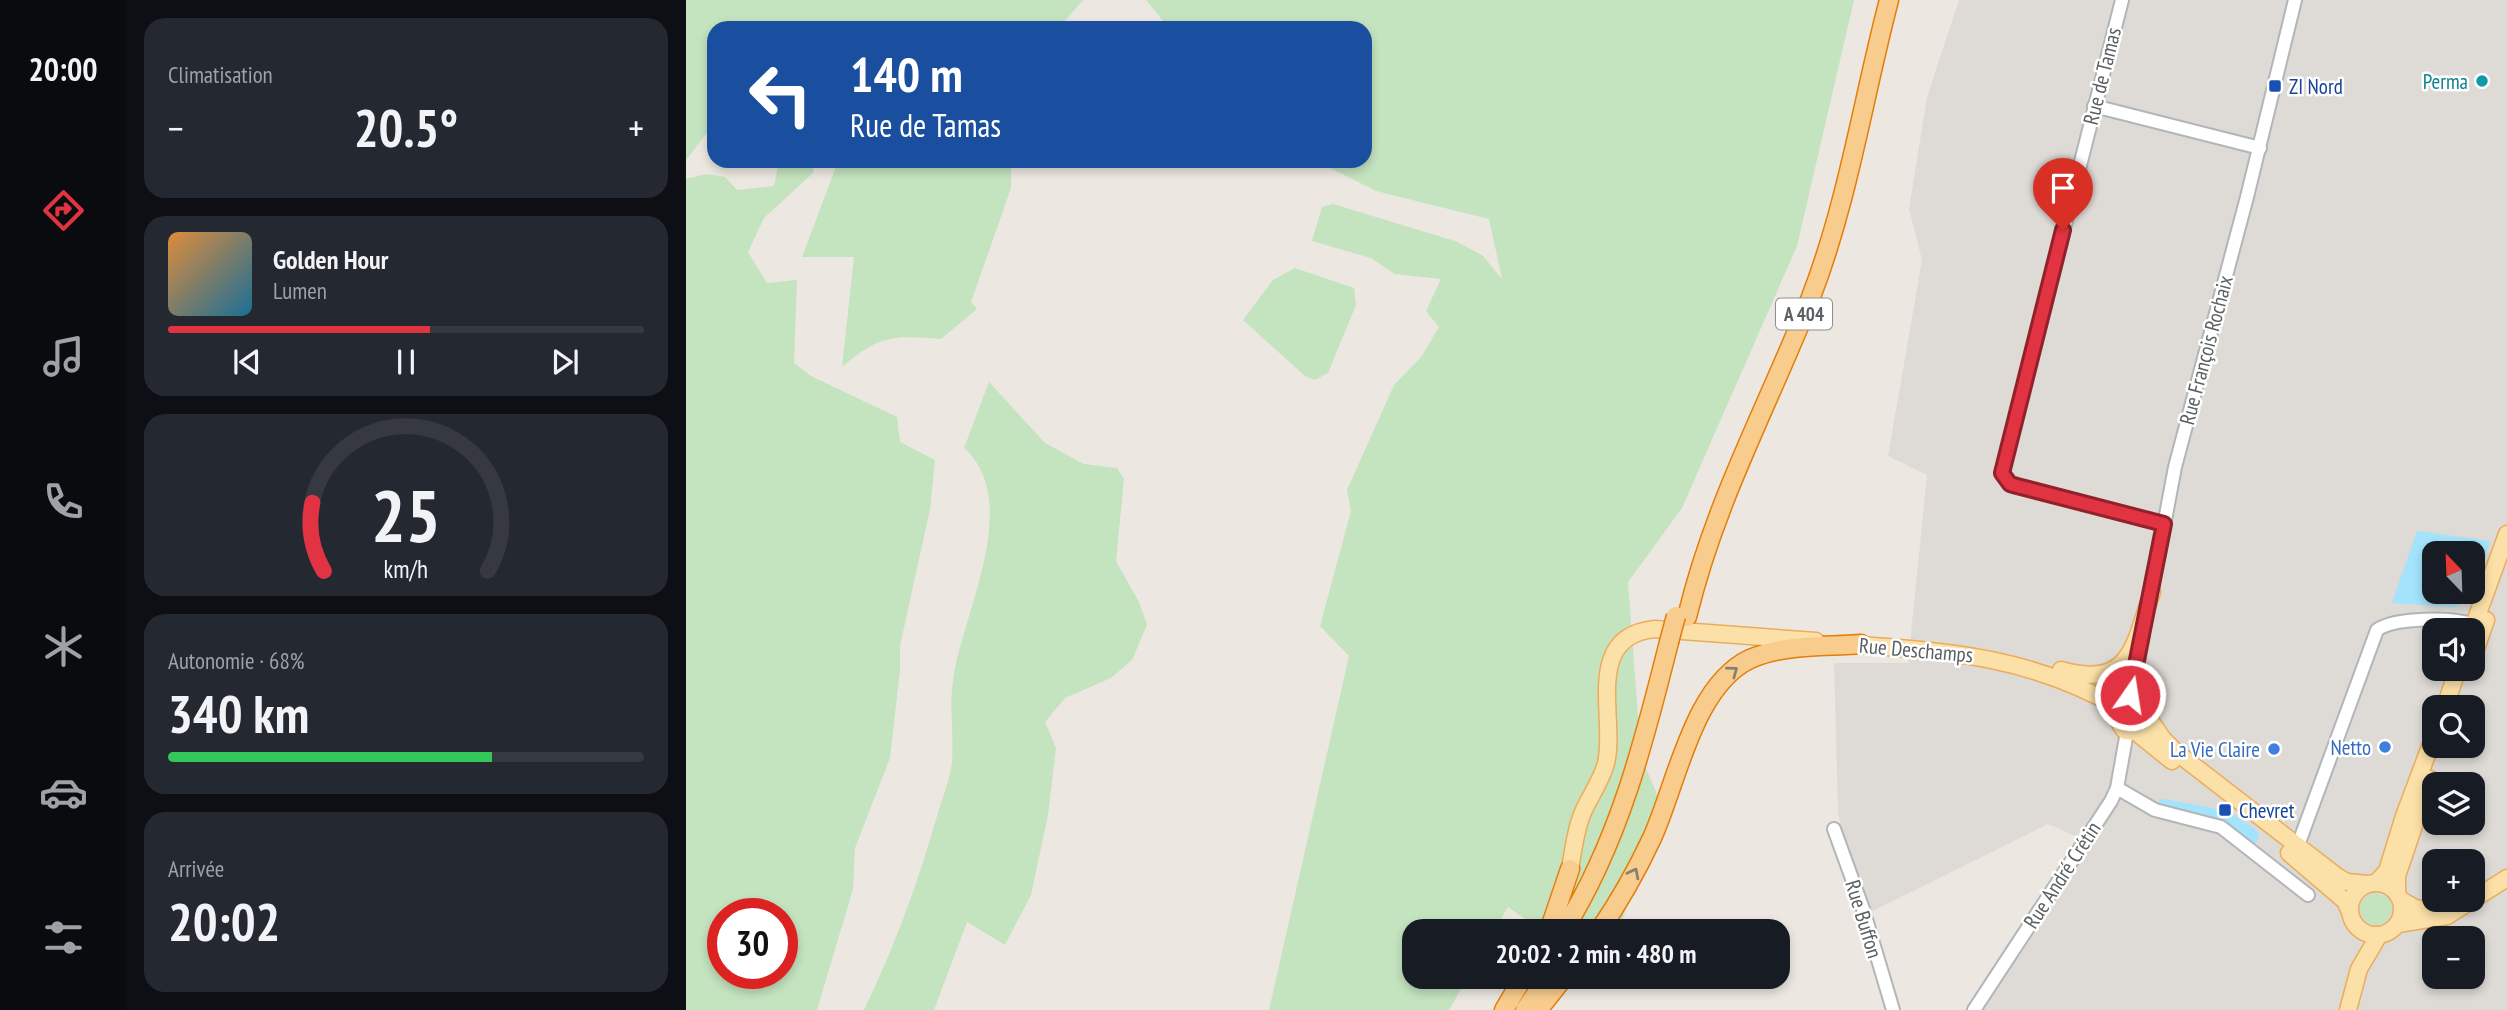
<!DOCTYPE html>
<html lang="fr">
<head>
<meta charset="utf-8">
<style>
	body { margin:0; font-family:"PT Sans Narrow",sans-serif; background:#242831; color:#f1f3f6; height:100vh; display:flex; flex-direction:column; font-size:26px; white-space:nowrap }
	* { box-sizing:border-box; margin:0 }
	p { font-size:23px; color:#9ea1a6 }
	.icon { flex:none; width:38px; height:38px; fill:none; stroke:currentColor; stroke-width:2; stroke-linecap:round; stroke-linejoin:round }
	.map { position:relative; flex:1; overflow:hidden }
	.panel { display:flex; flex-direction:column; gap:18px; padding:18px; background:#0d0f14; width:560px }
	.panel>* { flex:none }
	.top-card { position:absolute; left:21px; top:21px; width:665px; height:147px; border-radius:21px; box-shadow:0 4px 10px #0003; background:#1a4fa0; color:#fff; overflow:hidden }
	.needle { width:46px; rotate:337deg }
	.buttons { position:absolute; left:1736px; top:541px; display:grid; gap:14px }
	.buttons a { display:grid; place-items:center; width:63px; height:63px; border-radius:14px; background:#171b24; box-shadow:0 4px 10px #0003; font-size:35px }
	.speed { position:absolute; left:21px; top:898px; display:flex; gap:14px; font-size:35px; font-weight:700; text-align:center }
	.speed>* { display:grid; place-content:center; width:91px; height:91px; border-radius:50%; background:#171b24; box-shadow:0 4px 10px #0003; line-height:1 }
	.speed .limit { border:10px solid #d22; background:#fff; color:#111 }
	.pin { position:absolute; display:grid; place-items:center; width:60px; height:60px; color:#fff; margin:-72px -30px; border-radius:50% 50% 50% 0; rotate:-45deg; box-shadow:0 0 7px #0007 }
	.pin .icon { rotate:45deg }
	.me { position:absolute; width:77px; margin:-38px; rotate:13deg; stroke-linejoin:round; filter:drop-shadow(0 0 5px #0008) }
	.turn { display:flex; align-items:center; gap:24px; height:147px; padding:0 28px; font-size:32px }
	.turn .icon { width:91px; height:91px; stroke-width:2.5 }
	.turn b { display:block; font-size:49px; line-height:60px }
	.big { font-size:52px; font-weight:700; line-height:1.1 }
	.panel .tile { flex:1; display:flex; flex-direction:column; justify-content:center; gap:10px; min-width:0; padding:0 24px; border-radius:21px; background:#242831 }
	.panel .dial { align-items:center; gap:0 }
	.dial svg { height:182px; overflow:visible; fill:none; stroke:#363941; stroke-width:7; stroke-linecap:round; text-anchor:middle }
	.dial text { fill:#f1f3f6; stroke:none }
	.song { display:flex; align-items:center; gap:21px }
	.cover { width:84px; height:84px; border-radius:10px; background:linear-gradient(135deg,hsl(30 70% 55%),hsl(200 70% 35%)) }
	.played { height:7px; border-radius:4px; background:linear-gradient(90deg,#e13341 55%,#363941 55%) }
	.keys { display:flex; justify-content:space-around; direction:ltr }
	.heat { display:flex; justify-content:space-between; align-items:center; font-size:38px; direction:ltr }
	.charge { height:10px; border-radius:5px; background:linear-gradient(90deg,#34c759 68%,#363941 0) }
	.trip { position:absolute; left:716px; top:919px; width:388px; height:70px; border-radius:21px; background:#171b24; box-shadow:0 4px 10px #0003; font-weight:700; line-height:70px; text-align:center }
	main { display:flex; flex:1; min-height:0 }
	.tab-bar { display:flex; flex-direction:column; width:126px; justify-content:space-around; align-items:center; background:#090b0e; color:#9ea1a6 }
	.tab-bar .icon { width:49px; height:49px }
	.tab-bar .on { color:#e13341 }
	.tab-bar b { font-size:32px; color:#f1f3f6 }
	.map>svg:first-child { display:block }
	.industrial { fill:#dedad6; fill-rule:evenodd }
	.green { fill:#c4e3bf; fill-rule:evenodd }
	.water { fill:#a3e3fb; fill-rule:evenodd }
	.lines { fill:none; stroke-linecap:round; stroke-linejoin:round }
	.river { stroke:#a3e3fb; stroke-width:16 }
	.minor-casing { stroke:#b2b5b9; stroke-width:16 }
	.major-casing { stroke:#ebac5c; stroke-width:19 }
	.highway-casing { stroke:#e47d0a; stroke-width:21 }
	.minor { stroke:#fff; stroke-width:12 }
	.major { stroke:#fbe0a8; stroke-width:16 }
	.highway { stroke:#f8cc8d; stroke-width:18 }
	.highway-bridge-casing { stroke:#e47d0a; stroke-width:21; stroke-linecap:butt }
	.highway-bridge { stroke:#f8cc8d; stroke-width:18 }
	.oneway { stroke:#89806f }
	.route-casing { stroke:#92212a; stroke-width:18 }
	.route { stroke:#e13341; stroke-width:12 }
	.culture-dot { fill:#0f9aa8; stroke:#fff; stroke-width:2.5 }
	.transit-dot { fill:#1a4fb4; stroke:#fff; stroke-width:2.5 }
	.shop-dot { fill:#3f7fe0; stroke:#fff; stroke-width:2.5 }
	.labels { text-anchor:middle; dominant-baseline:central; stroke-width:5; stroke-linejoin:round; paint-order:stroke }
	.shield { fill:#fff; stroke:#8c8f91; stroke-width:2 }
	.shield-label { font-size:19px; font-weight:bold; fill:#5a5f62 }
	.street-label { font-size:21px; fill:#5a5f62; stroke:#fff }
	.culture-label { font-size:21px; fill:#0d838f; stroke:#fff; text-anchor:end }
	.transit-label { font-size:21px; fill:#164399; stroke:#fff; text-anchor:start }
	.shop-label { font-size:21px; fill:#366cbe; stroke:#fff; text-anchor:end }
</style>
</head>
<body>
<main>
<nav class="tab-bar">
<b>20:00</b>
<svg class="icon on" aria-label="directions" viewBox="0 0 24 24"><path d="M12 3l9 9-9 9-9-9zM9 14v-3h6M13 9l2 2-2 2"/></svg>
<svg class="icon" aria-label="music" viewBox="0 0 24 24"><path d="M9 18V5l10-2v13"/><circle cx="6" cy="18" r="3"/><circle cx="16" cy="16" r="3"/></svg>
<svg class="icon" aria-label="phone" viewBox="0 0 24 24"><path d="M5 4h4l2 5-3 2q2 4 5 5l2-3 5 2v4C11 20 4 13 5 4z"/></svg>
<svg class="icon" aria-label="climate" viewBox="0 0 24 24"><path d="M12 3v18M4 7l16 10M4 17L20 7"/></svg>
<svg class="icon" aria-label="car" viewBox="0 0 24 24"><path d="M5 17H2v-5l4-1 3-4h7l3 4 3 1v5h-3M9 17h6M6 11h13"/><circle cx="7" cy="17" r="2"/><circle cx="17" cy="17" r="2"/></svg>
<svg class="icon" aria-label="filters" viewBox="0 0 24 24"><path d="M4 7h16M4 17h16"/><circle cx="9" cy="7" r="2"/><circle cx="15" cy="17" r="2"/></svg>
</nav>
<section class="panel">
<div class="tile"><p>Climatisation</p>
<div class="heat"><a>−</a><b class="big">20.5°</b><a>+</a></div>
</div>
<div class="tile">
<div class="song"><i class="cover"></i><div><b>Golden Hour</b><p>Lumen</p></div></div>
<div class="played"></div>
<div class="keys"><svg class="icon" aria-label="previous" viewBox="0 0 24 24"><path d="M18 5L8 12l10 7zM5 5v14"/></svg><svg class="icon" aria-label="pause" viewBox="0 0 24 24"><path d="M8 5v14M16 5v14"/></svg><svg class="icon" aria-label="next" viewBox="0 0 24 24"><path d="M6 5l10 7-10 7zM19 5v14"/></svg></div>
</div>
<div class="tile dial"><svg viewBox="0 0 100 80">
<path d="M14 69A42 42 0 1 1 86 69"/>
<path d="M14 69A42 42 0 0 1 9 39" stroke="#e13341"/>
<text x="50" y="56" font-size="32" font-weight="700">25</text>
<text x="50" y="72" font-size="11">km/h</text>
</svg></div>
<div class="tile"><p>Autonomie · 68%</p><b class="big">340 km</b><div class="charge"></div></div>
<div class="tile"><p>Arrivée</p><b class="big">20:02</b></div>
</section>
<div class="map">
<svg width="1821" height="1010" viewBox="0 0 1821 1010">
	<rect width="100%" height="100%" fill="#ece8e1"/>
	<path class="industrial" d="M1273,0H1821V1010H1295L1405,843L1362,824L1185,912L1157,837L1152,812L1148,663H1222L1241,475L1202,456L1236,260L1223,209L1241,97ZM1748,553H1787V592H1748ZM1748,630H1787V668H1748ZM1748,707H1787V746H1748ZM1748,784H1787V822H1748ZM1748,861H1787V900H1748ZM1748,938H1787V976H1748Z"/>
	<path class="green" d="M0,0H397L378,22L367,28H28V124L0,160Z
		M460,0H1168L1111,246L996,508L942,582L955,757L974,801L933,931H856L822,907L808,931H728V976L782,977L763,1010H583L663,656L634,626L665,511L661,490L708,385L736,356L753,327L740,311L755,279L709,274L685,258L626,241L636,207L647,204L769,241L796,255L816,279L803,219L690,191L630,161H679V28H483Z
		M93,161H125L128,172L78,218L62,252L81,283L111,280L108,363L125,376L211,417L214,442L249,460L244,509L214,646V670L204,758L169,848L167,889L131,1010H0V179L20,174L39,177L51,190L88,186ZM37,914H96V973H37Z
		M152,161H325V188L285,302L291,309L255,339C207,335 193,335 156,367L168,257H116Z
		M609,268L668,288L670,305L642,373L629,380L619,376L557,320L587,280Z
		M303,382L359,443L398,464L431,468L438,479L430,561L453,602L461,625L446,660L425,678L379,698L359,722L370,748L362,815L345,895L319,945L281,922L248,1010H178C208,948 232,883 251,816C256,798 265,778 266,760C268,734 263,706 267,680C276,614 338,502 278,448Z
		M1687,892L1703,898L1707,907L1701,921C1685,930 1671,919 1675,902Z"/>
	<path class="water" d="M1731,531L1804,541L1789,593L1770,607L1706,603ZM1748,553H1787V592H1748Z"/>
	<g class="lines">
		<path class="river" d="M1478,807L1538,818L1565,836"/>
		<g class="minor-casing">
			<path id="minor" d="M1436,0L1316,473L1324,484L1331,486L1478,524
				M1408,106L1574,148
				M1464,600L1489,467L1561,197L1609,0
				M1445,703L1457,635
				M1431,788L1469,810L1535,827L1622,895
				M1148,829L1177,909L1207,1010
				M1611,848L1691,630C1709,617 1768,617 1788,625
				M1288,1010L1425,801L1431,788L1441,732"/>
		</g>
		<g class="major-casing">
			<path id="major" d="M1786,630L1821,534
				M1163,644C1266,652 1342,656 1434,708
				M1787,657L1800,620
				M1375,670C1445,690 1448,645 1466,592
				M1759,707L1772,668
				M1461,714L1458,726L1450,732L1439,731L1431,719L1437,706L1453,704L1477,739L1490,752L1652,877L1661,882L1681,884
				M1450,732L1486,761
				M1603,853L1659,901L1664,912
				M884,869C887,851 889,834 895,817C902,798 915,783 920,763C931,719 896,636 969,629L1130,641
				M1664 909a26 26 0 1 1 52 0a26 26 0 1 1-52 0Z
				M1690,883L1701,871L1718,816L1748,736
				M1711,894V876L1744,779
				M1715,900L1731,909L1761,907
				M1712,924L1761,916L1821,878
				M1662,1010L1673,969L1693,935"/>
		</g>
		<g class="highway-casing">
			<path id="highway" d="M1001,617C1029,501 1082,406 1125,297C1162,201 1177,99 1203,0
				M863,931L884,869
				M877,931C933,842 958,742 983,642
				M913,931C933,902 951,870 966,838C991,783 1007,686 1064,659C1097,644 1140,647 1175,644
				M818,1010L838,976
				M839,1010L862,976
				M852,1010L879,976"/>
		</g>
		<use href="#minor" class="minor"/>
		<use href="#major" class="major"/>
		<use href="#highway" class="highway"/>
		<g class="highway-bridge-casing">
			<path id="highway-bridge" d="M983,642L990,616"/>
		</g>
		<use href="#highway-bridge" class="highway-bridge"/>
	</g>
	<defs><path id="oneway-chevron" d="M-2-3.5L2.5 0L-2 3.5" fill="none" stroke-width="1.6" stroke-linecap="round" stroke-linejoin="round" transform="scale(1.75)"/></defs>
	<g class="oneway">
		<use href="#oneway-chevron" transform="translate(1047 671) rotate(-37)"/>
		<use href="#oneway-chevron" transform="translate(948 873) rotate(-63)"/>
	</g>
	<g class="lines">
		<g class="route-casing">
			<path id="route" d="M1377,230L1316,473L1324,484L1331,486L1478,524L1444,695"/>
		</g>
		<use href="#route" class="route"/>
	</g>
	<circle class="culture-dot" cx="1796" cy="81" r="7"/>
	<g class="transit-dot">
		<rect x="1582" y="79" width="14" height="14" rx="3.5"/>
		<rect x="1532" y="803" width="14" height="14" rx="3.5"/>
	</g>
	<g class="shop-dot">
		<circle cx="1699" cy="747" r="7"/>
		<circle cx="1588" cy="749" r="7"/>
	</g>
	<g class="labels">
		<rect class="shield" x="1090" y="298.5" width="56" height="31" rx="5"/>
		<g class="shield-label">
			<text x="1118" y="314">A 404</text>
		</g>
		<g class="street-label">
			<text transform="translate(1416 76) rotate(-76)">Rue de Tamas</text>
			<text transform="translate(1520 350) rotate(-75)">Rue François Rochaix</text>
			<text transform="translate(1230 650) rotate(5)">Rue Deschamps</text>
			<text transform="translate(1376 875) rotate(-57)">Rue André Crétin</text>
			<text transform="translate(1178 919) rotate(73)">Rue Buffon</text>
		</g>
		<g class="culture-label">
			<text x="1782" y="81">Perma</text>
		</g>
		<g class="transit-label">
			<text x="1603" y="86">ZI Nord</text>
			<text x="1553" y="810">Chevret</text>
		</g>
		<g class="shop-label">
			<text x="1685" y="747">Netto</text>
			<text x="1574" y="749">La Vie Claire</text>
		</g>
	</g>
</svg>
<div class="buttons">
<a><svg class="needle" viewBox="-14 -14 28 28"><path d="M0-13l5 13h-10z" fill="#e53935"/><path d="M0 13l5-13h-10z" fill="#9ea1a6"/></svg></a>
<a><svg class="icon" aria-label="sound" viewBox="0 0 24 24"><path d="M4 9h4l5-4v14l-5-4H4zM17 9q2 3 0 6"/></svg></a>
<a><svg class="icon" aria-label="search" viewBox="0 0 24 24"><circle cx="10" cy="10" r="6"/><path d="M15 15l6 6"/></svg></a>
<a><svg class="icon" aria-label="layers" viewBox="0 0 24 24"><path d="M12 4l9 5-9 5-9-5zM3 14l9 5 9-5"/></svg></a>
<a>+</a>
<a>−</a>
</div>
<div class="speed"><div class="limit">30</div></div>
<div class="pin" style="left:1377px;top:230px;background:#d93025"><svg class="icon" aria-label="arrive" viewBox="0 0 24 24"><path d="M6 21V4h12l-3 4 3 4H6"/></svg></div>
<svg class="me" style="left:1444px;top:695px" viewBox="-20 -20 40 40"><circle r="17" fill="#e13341" stroke="#fff" stroke-width="3"/><path d="M0-11L8 9 0 5-8 9z" fill="#fff"/></svg>
<div class="trip">20:02 · 2 min · 480 m</div>
<div class="top-card">
<div class="turn"><svg class="icon" aria-label="left" viewBox="0 0 24 24"><path d="M17 20v-9H6M10 6l-5 5 5 5"/></svg><div><b>140 m</b>Rue de Tamas</div></div>
</div>
</div>
</main>
</body>
</html>
